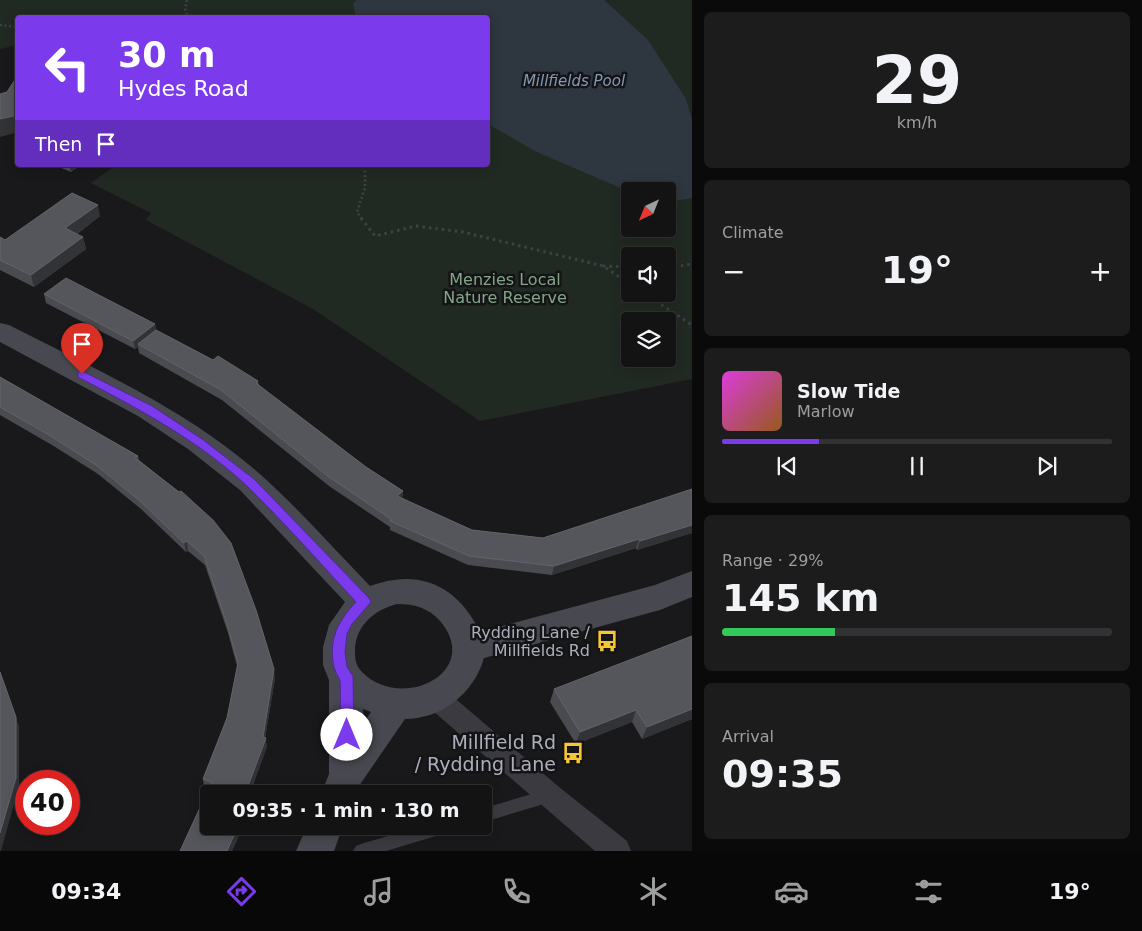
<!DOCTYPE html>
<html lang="en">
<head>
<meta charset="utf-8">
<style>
	body { margin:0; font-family:"DejaVu Sans",sans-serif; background:#1c1c1d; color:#f1f3f6; height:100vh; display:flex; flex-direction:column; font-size:19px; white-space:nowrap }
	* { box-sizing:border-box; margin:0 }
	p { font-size:16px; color:#9d9ea0 }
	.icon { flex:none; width:28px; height:28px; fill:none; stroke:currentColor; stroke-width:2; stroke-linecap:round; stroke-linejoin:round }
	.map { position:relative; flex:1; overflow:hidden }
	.side { display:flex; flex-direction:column; gap:12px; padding:12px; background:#0a0a0b; width:450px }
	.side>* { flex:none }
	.banner { position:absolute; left:15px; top:15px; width:475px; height:152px; border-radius:5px; box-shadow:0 2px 12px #0003,0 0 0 1px #323234; background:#7c3aed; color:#fff; overflow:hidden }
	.needle { width:32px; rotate:223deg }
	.controls { position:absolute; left:621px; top:182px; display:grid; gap:10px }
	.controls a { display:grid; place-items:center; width:55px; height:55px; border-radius:5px; background:#131314; box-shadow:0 2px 12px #0003,0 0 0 1px #323234; font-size:25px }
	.speed { position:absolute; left:15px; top:770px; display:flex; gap:10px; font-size:25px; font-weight:700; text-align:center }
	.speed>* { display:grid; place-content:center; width:65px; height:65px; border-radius:50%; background:#131314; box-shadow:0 2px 12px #0003,0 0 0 1px #323234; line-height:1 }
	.speed .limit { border:8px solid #d22; background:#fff; color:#111 }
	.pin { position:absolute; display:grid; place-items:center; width:42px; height:42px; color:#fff; margin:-51px -21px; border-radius:50% 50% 50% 0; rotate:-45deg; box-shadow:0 0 5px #0007 }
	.pin .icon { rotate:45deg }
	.me { position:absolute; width:55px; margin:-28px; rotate:0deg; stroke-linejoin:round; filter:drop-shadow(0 0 4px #0008) }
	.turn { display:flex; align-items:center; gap:18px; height:105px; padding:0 20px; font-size:22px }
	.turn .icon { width:65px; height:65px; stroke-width:2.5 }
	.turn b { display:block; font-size:35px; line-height:42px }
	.then { display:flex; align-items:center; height:48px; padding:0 20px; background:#0003; gap:10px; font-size:19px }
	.big { font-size:38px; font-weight:600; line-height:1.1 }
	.side .card { flex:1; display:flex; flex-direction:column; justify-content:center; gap:8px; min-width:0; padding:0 18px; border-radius:8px; background:#1c1c1d }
	.side .dial { align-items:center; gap:0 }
	.dial b { font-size:65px; line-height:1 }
	.song { display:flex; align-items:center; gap:15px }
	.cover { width:60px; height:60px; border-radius:8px; background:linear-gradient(135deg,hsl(300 70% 55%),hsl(30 70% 35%)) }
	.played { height:5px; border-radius:2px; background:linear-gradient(90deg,#7c3aed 25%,#323234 25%) }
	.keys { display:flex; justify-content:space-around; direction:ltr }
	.heat { display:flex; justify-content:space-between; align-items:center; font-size:28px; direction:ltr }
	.charge { height:8px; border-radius:4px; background:linear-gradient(90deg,#34c759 29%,#323234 0) }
	.trip { position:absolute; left:200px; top:785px; width:292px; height:50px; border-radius:5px; background:#131314; box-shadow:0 2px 12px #0003,0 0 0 1px #323234; font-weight:600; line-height:50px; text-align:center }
	.tabs { display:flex; height:80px; justify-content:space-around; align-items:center; background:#080808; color:#9d9ea0 }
	.tabs .icon { width:35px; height:35px }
	.tabs .current { color:#7c3aed }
	.tabs b { font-size:22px; color:#f1f3f6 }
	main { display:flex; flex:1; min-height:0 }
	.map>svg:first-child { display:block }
	.green { fill:#212a22; fill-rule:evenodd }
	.water { fill:#2e3740 }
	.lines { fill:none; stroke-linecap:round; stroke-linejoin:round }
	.path-far1 { stroke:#404147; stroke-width:2.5; stroke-dasharray:2 2.5; stroke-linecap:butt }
	.path { stroke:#404147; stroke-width:3; stroke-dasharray:2.5 4; stroke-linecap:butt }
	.lane { fill:#3a3a40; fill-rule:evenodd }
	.street { fill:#3a3a40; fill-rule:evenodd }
	.secondary { fill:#484950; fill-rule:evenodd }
	.wall { fill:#4a4b50 }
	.shaded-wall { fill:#323336 }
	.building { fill:#55565c; stroke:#62646a }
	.route { fill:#7c3aed; stroke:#51269a }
	.labels { text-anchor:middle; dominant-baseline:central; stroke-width:5; stroke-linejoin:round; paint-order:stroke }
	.far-water-label { font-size:15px; font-style:italic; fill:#8299b6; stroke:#141416 }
	.park-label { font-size:16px; fill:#82a687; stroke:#141416 }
	.poi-label { font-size:16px; fill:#abafbb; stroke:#141416; text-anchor:end }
	.near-poi-label { font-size:19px; fill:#abafbb; stroke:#141416; text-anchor:end }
</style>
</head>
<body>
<main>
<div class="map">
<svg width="692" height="851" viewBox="0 0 692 851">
	<rect width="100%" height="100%" fill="#19191b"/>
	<path class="green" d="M0,0H692V379L480,421L313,309L146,220L151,213L91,183L116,165H488V18H18L17,45L0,49ZM630,191H668V229H630ZM630,256H668V294H630ZM630,321H668V359H630Z"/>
	<path class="water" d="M357,0H604L648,40L686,99L692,120V198L668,202V191L630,192L537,152L488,124V18L356,17L353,4Z"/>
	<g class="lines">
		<path class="path-far1" d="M187,0L185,9L189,18
			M0,25L18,27
			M362,219L357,212L365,188V165"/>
		<path class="path" d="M361,218L375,236L416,226L463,232L603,266L630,284
			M603,266L630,267
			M668,268L692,264
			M645,294L692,325"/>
		<path class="lane" d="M549,789L554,791L556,796L554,801L484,822V808Z
			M421,826H453L451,831L446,833L386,851H353L356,846L361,844Z"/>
		<path class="street" d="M435,686L444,689L559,787L627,841L631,851H595L426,705L422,697L426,689Z"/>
		<path class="secondary" d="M0,323L9,325C95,369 188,410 261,475C299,509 334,549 370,586C419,568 457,585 480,632L655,585L692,571V597L660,610L484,658C474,693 442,719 405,719L361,783L357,794H321L329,774V680L323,665V647L329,625L345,602L240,490L188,449L138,416L0,342ZM397,604C415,604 429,608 441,622C482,673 401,712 362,672C356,666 355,660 355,651C355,626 374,610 397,604ZM363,709L371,712L364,722Z
			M307,826H343L334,851H296Z"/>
	</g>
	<path class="wall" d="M54,165H81L71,172Z
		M100,216L77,234L83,237L86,249L34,287L0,270V237L5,240Z
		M44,294L155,324L156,330L213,360L258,381L259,386L366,467L403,491L402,499L472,530L543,538L692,489V533L637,550L636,548L552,575L468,565L390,530V527L329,486L222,400L139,353L138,347L135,349L46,303Z
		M0,377L138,456L139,460L179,492L275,678L265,738L267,747L209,826H243L232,851H180L208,789L204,787L203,779L227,718L237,666L228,633L205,565L188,551L186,552L141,509L98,474L52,445L0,415Z
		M692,636V719L642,739L632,722L576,744L550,702L554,689Z"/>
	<path class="shaded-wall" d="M18,115V132L0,137V119Z
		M69,165H81L71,172Z
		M98,205L100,216L68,240L65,228Z
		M83,237L86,249L34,287L31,275Z
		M155,324L156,333L138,344V347L135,349L133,341Z
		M403,491L402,500L397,496Z
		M692,525V533L637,550L640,541Z
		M639,539L636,548L552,575L554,566Z
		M187,541L188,551L186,552L184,543Z
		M274,669L275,678L264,745L266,738L267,747L250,794H245Z
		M0,671L19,726V786L1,851H0Z
		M692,709V719L642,739L647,727Z
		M636,710L632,722L576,744L580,732Z
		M238,826H243L232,851H227Z"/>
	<path class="building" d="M18,75V115L0,119V94L7,92Z
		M72,193L98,205L65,228L83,237L31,275L0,260V237L5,240Z
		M66,278L155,324L133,341L44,294Z
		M156,330L213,360L218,356L258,381L256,383L366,467L403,491L397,496L472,530L543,538L692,489V525L640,541L639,539L554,566L469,556L390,521L391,519L329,477L221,390L138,344Z
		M0,377L138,456L135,458L179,492L181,491L213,520L231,543L256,610L274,669L263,737L266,738L245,794H209V826H238L227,851H180L212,782L203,779L227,718L238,663L227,624L204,556L187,541L184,543L139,500L96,465L49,435L0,407Z
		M692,636V709L647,727L636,710L580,732L554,689Z
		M0,672L16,717V778L0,833Z"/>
	<path class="route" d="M82,371L152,406L202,439L254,479L369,598L371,602L352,624L347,634L345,652L347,667L353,676L354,735L352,739L347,741L342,739L340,735C340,717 341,699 340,681C339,676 335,673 334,667C328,640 338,621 356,602C320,563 285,523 247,486C198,440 137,408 78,377V372Z"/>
	<defs>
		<g id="bus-bare" transform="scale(1.725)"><path d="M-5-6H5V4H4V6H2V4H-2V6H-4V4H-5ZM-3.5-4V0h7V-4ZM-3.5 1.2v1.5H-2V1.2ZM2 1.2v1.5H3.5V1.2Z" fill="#f6c636" stroke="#141416" stroke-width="2.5" paint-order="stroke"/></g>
	</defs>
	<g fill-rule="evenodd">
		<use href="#bus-bare" x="607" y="641"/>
		<use href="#bus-bare" x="573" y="753"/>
	</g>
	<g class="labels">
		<g class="far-water-label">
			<text x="574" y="81">Millfields Pool</text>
		</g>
		<g class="park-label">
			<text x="505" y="279">Menzies Local<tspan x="505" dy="18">Nature Reserve</tspan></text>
		</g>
		<g class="poi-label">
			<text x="590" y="632">Rydding Lane /<tspan x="590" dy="18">Millfields Rd</tspan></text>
		</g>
		<g class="near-poi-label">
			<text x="556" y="742">Millfield Rd<tspan x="556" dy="22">/ Rydding Lane</tspan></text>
		</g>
	</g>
</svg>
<div class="controls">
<a><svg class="needle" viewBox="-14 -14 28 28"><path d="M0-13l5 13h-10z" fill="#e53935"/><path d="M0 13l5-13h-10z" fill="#9d9ea0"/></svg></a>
<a><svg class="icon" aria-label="sound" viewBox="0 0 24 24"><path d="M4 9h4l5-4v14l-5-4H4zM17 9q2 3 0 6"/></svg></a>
<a><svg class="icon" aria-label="layers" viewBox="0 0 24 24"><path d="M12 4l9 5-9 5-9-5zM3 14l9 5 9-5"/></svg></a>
</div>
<div class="speed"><div class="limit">40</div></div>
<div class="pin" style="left:82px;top:374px;background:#d93025"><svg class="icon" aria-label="arrive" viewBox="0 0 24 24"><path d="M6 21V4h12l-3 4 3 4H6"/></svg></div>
<svg class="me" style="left:347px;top:735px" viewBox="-20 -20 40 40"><circle r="19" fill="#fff"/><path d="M0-13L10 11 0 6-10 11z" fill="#7c3aed"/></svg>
<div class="trip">09:35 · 1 min · 130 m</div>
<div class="banner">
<div class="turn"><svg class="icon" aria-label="left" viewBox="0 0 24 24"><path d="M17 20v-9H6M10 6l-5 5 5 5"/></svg><div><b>30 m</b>Hydes Road</div></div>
<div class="then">Then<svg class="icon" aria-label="arrive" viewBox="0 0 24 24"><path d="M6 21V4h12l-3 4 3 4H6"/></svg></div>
</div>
</div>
<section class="side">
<div class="card dial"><b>29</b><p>km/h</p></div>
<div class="card"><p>Climate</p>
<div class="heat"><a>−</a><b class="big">19°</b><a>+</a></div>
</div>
<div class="card">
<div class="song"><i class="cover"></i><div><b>Slow Tide</b><p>Marlow</p></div></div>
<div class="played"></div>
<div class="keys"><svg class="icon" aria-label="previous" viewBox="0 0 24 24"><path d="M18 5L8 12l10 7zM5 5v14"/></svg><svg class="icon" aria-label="pause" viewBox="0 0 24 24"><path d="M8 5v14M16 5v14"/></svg><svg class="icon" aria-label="next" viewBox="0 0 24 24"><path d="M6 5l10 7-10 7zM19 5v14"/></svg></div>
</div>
<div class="card"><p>Range · 29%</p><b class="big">145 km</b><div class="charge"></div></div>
<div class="card"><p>Arrival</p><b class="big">09:35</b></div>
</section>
</main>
<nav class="tabs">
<b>09:34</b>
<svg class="icon current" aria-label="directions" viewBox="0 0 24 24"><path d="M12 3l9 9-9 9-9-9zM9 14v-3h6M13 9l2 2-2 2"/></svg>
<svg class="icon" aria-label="music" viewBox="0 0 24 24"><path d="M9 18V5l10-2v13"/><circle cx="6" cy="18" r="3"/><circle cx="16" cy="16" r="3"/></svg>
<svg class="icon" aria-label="phone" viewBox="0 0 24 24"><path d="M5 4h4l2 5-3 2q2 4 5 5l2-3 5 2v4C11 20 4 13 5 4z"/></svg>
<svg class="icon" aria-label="climate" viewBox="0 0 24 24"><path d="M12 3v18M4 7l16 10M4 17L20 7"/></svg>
<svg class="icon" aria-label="car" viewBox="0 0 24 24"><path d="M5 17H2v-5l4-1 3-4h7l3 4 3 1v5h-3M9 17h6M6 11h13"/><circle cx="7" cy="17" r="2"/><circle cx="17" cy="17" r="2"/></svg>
<svg class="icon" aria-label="filters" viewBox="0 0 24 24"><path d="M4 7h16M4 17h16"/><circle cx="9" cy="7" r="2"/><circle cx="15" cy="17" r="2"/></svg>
<b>19°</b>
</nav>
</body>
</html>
